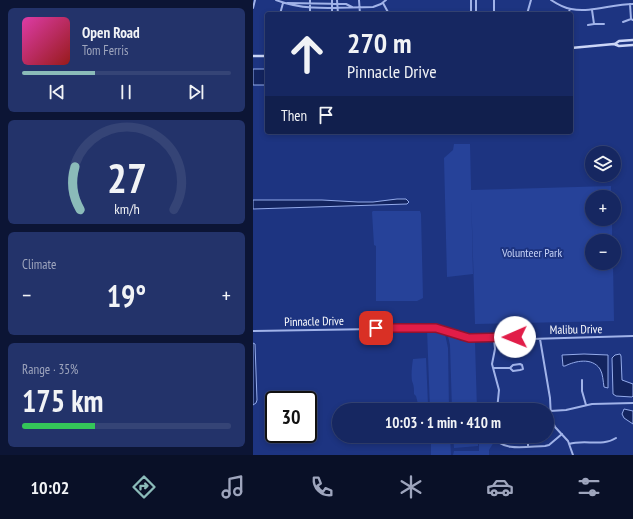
<!DOCTYPE html>
<html lang="en">
<head>
<meta charset="utf-8">
<style>
	body { margin:0; font-family:"PT Sans Narrow",sans-serif; background:#23336a; color:#f1f3f6; height:100vh; display:flex; flex-direction:column; font-size:15px; white-space:nowrap }
	* { box-sizing:border-box; margin:0 }
	p { font-size:13px; color:#9ea5bd }
	.icon { flex:none; width:22px; height:22px; fill:none; stroke:currentColor; stroke-width:2; stroke-linecap:round; stroke-linejoin:round }
	.map { position:relative; flex:1; overflow:hidden }
	.sheet { display:flex; flex-direction:column; gap:8px; padding:8px; background:#0c1535; width:253px }
	.sheet>* { flex:none }
	.hud { position:absolute; left:12px; top:12px; width:308px; height:122px; border-radius:4px; box-shadow:0 2px 6px #0003,0 0 0 1px #354476; background:#162761; color:#f1f3f6; overflow:hidden }
	.fabs { position:absolute; left:332px; top:146px; display:grid; gap:8px }
	.fabs a { display:grid; place-items:center; width:36px; height:36px; border-radius:50%; background:#162761; box-shadow:0 2px 6px #0003,0 0 0 1px #354476; font-size:20px }
	.speed { position:absolute; left:12px; top:391px; display:flex; gap:8px; font-size:20px; font-weight:700; text-align:center }
	.speed>* { display:grid; place-content:center; width:52px; height:52px; border-radius:50%; background:#162761; box-shadow:0 2px 6px #0003,0 0 0 1px #354476; line-height:1 }
	.speed .limit { border:2px solid #111; border-radius:6px; background:#fff; color:#111 }
	.pin { position:absolute; display:grid; place-items:center; width:34px; height:34px; color:#fff; margin:-17px; border-radius:8px; box-shadow:0 2px 6px #0006 }
	.me { position:absolute; width:44px; margin:-22px; rotate:269deg; stroke-linejoin:round; filter:drop-shadow(0 0 3px #0008) }
	.turn { display:flex; align-items:center; gap:14px; height:84px; padding:0 16px; font-size:18px }
	.turn .icon { width:52px; height:52px; stroke-width:2.5 }
	.turn b { display:block; font-size:28px; line-height:34px }
	.then { display:flex; align-items:center; height:38px; padding:0 16px; background:#0003; gap:8px; font-size:15px }
	.big { font-size:30px; font-weight:600; line-height:1.1 }
	.sheet .widget { flex:1; display:flex; flex-direction:column; justify-content:center; gap:6px; min-width:0; padding:0 14px; border-radius:6px; background:#23336a }
	.sheet .dial { align-items:center; gap:0 }
	.dial svg { height:104px; overflow:visible; fill:none; stroke:#354476; stroke-width:7; stroke-linecap:round; text-anchor:middle }
	.dial text { fill:#f1f3f6; stroke:none }
	.song { display:flex; align-items:center; gap:12px }
	.cover { width:48px; height:48px; border-radius:6px; background:linear-gradient(135deg,hsl(320 70% 55%),hsl(0 70% 35%)) }
	.played { height:4px; border-radius:2px; background:linear-gradient(90deg,#8bbbb9 35%,#354476 35%) }
	.keys { display:flex; justify-content:space-around; direction:ltr }
	.heat { display:flex; justify-content:space-between; align-items:center; font-size:22px; direction:ltr }
	.charge { height:6px; border-radius:3px; background:linear-gradient(90deg,#34c759 35%,#354476 0) }
	.trip { position:absolute; left:79px; top:403px; width:222px; height:40px; border-radius:20px; background:#162761; box-shadow:0 2px 6px #0003,0 0 0 1px #354476; font-weight:600; line-height:40px; text-align:center }
	.menu { display:flex; height:64px; justify-content:space-around; align-items:center; background:#091027; color:#9ea5bd }
	.menu .icon { width:28px; height:28px }
	.menu .on { color:#8bbbb9 }
	.menu b { font-size:18px; color:#f1f3f6 }
	main { display:flex; flex:1; min-height:0 }
	.map>svg:first-child { display:block }
	.green { fill:#264299 }
	.water { fill:#13245f; stroke:#94abeb }
	.lines { fill:none; stroke-linecap:round; stroke-linejoin:round }
	.minor { stroke:#a1b3e9; stroke-width:2 }
	.secondary { stroke:#ccd6f7; stroke-width:2.5 }
	.route-casing { stroke:#92132f; stroke-width:10 }
	.route { stroke:#e11d48; stroke-width:7 }
	.labels { text-anchor:middle; dominant-baseline:central; stroke-width:4; stroke-linejoin:round; paint-order:stroke }
	.park-label { font-size:12px; fill:#c6d2f7; stroke:#1d3481 }
	.street-label { font-size:12px; fill:#fff; stroke:#1d3481 }
</style>
</head>
<body>
<main>
<section class="sheet">
<div class="widget">
<div class="song"><i class="cover"></i><div><b>Open Road</b><p>Tom Ferris</p></div></div>
<div class="played"></div>
<div class="keys"><svg class="icon" aria-label="previous" viewBox="0 0 24 24"><path d="M18 5L8 12l10 7zM5 5v14"/></svg><svg class="icon" aria-label="pause" viewBox="0 0 24 24"><path d="M8 5v14M16 5v14"/></svg><svg class="icon" aria-label="next" viewBox="0 0 24 24"><path d="M6 5l10 7-10 7zM19 5v14"/></svg></div>
</div>
<div class="widget dial"><svg viewBox="0 0 100 80">
<path d="M14 69A42 42 0 1 1 86 69"/>
<path d="M14 69A42 42 0 0 1 10 36" stroke="#8bbbb9"/>
<text x="50" y="56" font-size="32" font-weight="700">27</text>
<text x="50" y="72" font-size="11">km/h</text>
</svg></div>
<div class="widget"><p>Climate</p>
<div class="heat"><a>−</a><b class="big">19°</b><a>+</a></div>
</div>
<div class="widget"><p>Range · 35%</p><b class="big">175 km</b><div class="charge"></div></div>
</section>
<div class="map">
<svg width="380" height="455" viewBox="0 0 380 455">
	<rect width="100%" height="100%" fill="#1d3481"/>
	<path class="green" d="M201,144H217L220,274L194,277L191,158L200,150Z
		M358,186V197H339V219H359V241H339V263H360L361,321L222,324L218,190Z
		M120,211H167L168,214L170,298L164,301H123V246L121,245L119,212Z
		M174,329L192,334L195,348L196,410H177Z
		M195,336L209,341L222,342L224,410H199L197,345Z
		M173,358L175,405L165,404L163,396L161,394C161,388 161,386 159,381C158,374 159,366 160,359Z
		M178,436H197L198,455H178Z
		M200,436H225V446L201,448Z
		M226,436H239L241,442L236,450V455H200L201,451H226Z"/>
	<path class="water" d="M0,69H14V85H0Z
		M144,199H153L156,202L154,204L0,209V200H69L105,202H120Z
		M0,343L2,344L4,400L3,403L0,405Z
		M331,354L355,355V388L351,387C350,381 350,374 347,369C339,357 322,361 312,366H310L309,355Z
		M362,355L367,354L368,356L369,380L380,384V396L379,397L363,396L360,394L359,358Z
		M371,409L380,411V424L371,418L369,414Z"/>
	<g class="lines">
		<path class="minor" d="M23,0C54,12 87,7 120,7L128,4L133,0
			M57,0V14
			M79,0V14
			M84,0L85,14
			M106,0L107,14
			M218,0V14
			M298,0C304,4 311,8 318,9C338,13 359,4 380,4
			M34,3L93,4L99,7
			M130,3L136,14
			M377,4L378,19
			M0,8L2,0
			M339,10L341,24
			M27,14L30,3
			M223,14V0
			M241,14V0
			M274,14L278,0
			M315,14L317,9
			M370,22L378,19L380,20
			M335,25L341,24H351
			M0,331L183,328L216,338L267,337L277,339L380,336
			M241,338L242,349L239,364L246,390L244,410
			M287,339L297,398L298,418L302,427L315,441L320,455
			M240,368H257L260,371L267,370L270,369L269,365L267,364L260,365L257,368
			M329,380V391L333,405
			M271,410L274,406L278,408V410
			M297,411L313,410L339,404L380,403
			M242,436C247,453 278,446 292,446L296,445L309,434
			M275,436V446
			M316,444C331,439 350,447 363,438"/>
		<path class="secondary" d="M362,44L366,41L380,40
			M318,48L361,44L366,46L380,45
			M0,56H14"/>
	</g>
	<g class="lines">
		<g class="route-casing">
			<path id="route" d="M123,328H183L216,338L262,337"/>
		</g>
		<use href="#route" class="route"/>
	</g>
	<g class="labels">
		<g class="park-label">
			<text x="279" y="252">Volunteer Park</text>
		</g>
		<g class="street-label">
			<text transform="translate(61 321) rotate(-1)">Pinnacle Drive</text>
			<text transform="translate(323 329) rotate(-1)">Malibu Drive</text>
		</g>
	</g>
</svg>
<div class="fabs">
<a><svg class="icon" aria-label="layers" viewBox="0 0 24 24"><path d="M12 4l9 5-9 5-9-5zM3 14l9 5 9-5"/></svg></a>
<a>+</a>
<a>−</a>
</div>
<div class="speed"><div class="limit">30</div></div>
<div class="pin" style="left:123px;top:328px;background:#d93025"><svg class="icon" aria-label="arrive" viewBox="0 0 24 24"><path d="M6 21V4h12l-3 4 3 4H6"/></svg></div>
<svg class="me" style="left:262px;top:337px" viewBox="-20 -20 40 40"><circle r="19" fill="#fff"/><path d="M0-13L10 11 0 6-10 11z" fill="#e11d48"/></svg>
<div class="trip">10:03 · 1 min · 410 m</div>
<div class="hud">
<div class="turn"><svg class="icon" aria-label="ahead" viewBox="0 0 24 24"><path d="M12 20V5M6 11l6-6 6 6"/></svg><div><b>270 m</b>Pinnacle Drive</div></div>
<div class="then">Then<svg class="icon" aria-label="arrive" viewBox="0 0 24 24"><path d="M6 21V4h12l-3 4 3 4H6"/></svg></div>
</div>
</div>
</main>
<nav class="menu">
<b>10:02</b>
<svg class="icon on" aria-label="directions" viewBox="0 0 24 24"><path d="M12 3l9 9-9 9-9-9zM9 14v-3h6M13 9l2 2-2 2"/></svg>
<svg class="icon" aria-label="music" viewBox="0 0 24 24"><path d="M9 18V5l10-2v13"/><circle cx="6" cy="18" r="3"/><circle cx="16" cy="16" r="3"/></svg>
<svg class="icon" aria-label="phone" viewBox="0 0 24 24"><path d="M5 4h4l2 5-3 2q2 4 5 5l2-3 5 2v4C11 20 4 13 5 4z"/></svg>
<svg class="icon" aria-label="climate" viewBox="0 0 24 24"><path d="M12 3v18M4 7l16 10M4 17L20 7"/></svg>
<svg class="icon" aria-label="car" viewBox="0 0 24 24"><path d="M5 17H2v-5l4-1 3-4h7l3 4 3 1v5h-3M9 17h6M6 11h13"/><circle cx="7" cy="17" r="2"/><circle cx="17" cy="17" r="2"/></svg>
<svg class="icon" aria-label="filters" viewBox="0 0 24 24"><path d="M4 7h16M4 17h16"/><circle cx="9" cy="7" r="2"/><circle cx="15" cy="17" r="2"/></svg>
</nav>
</body>
</html>
